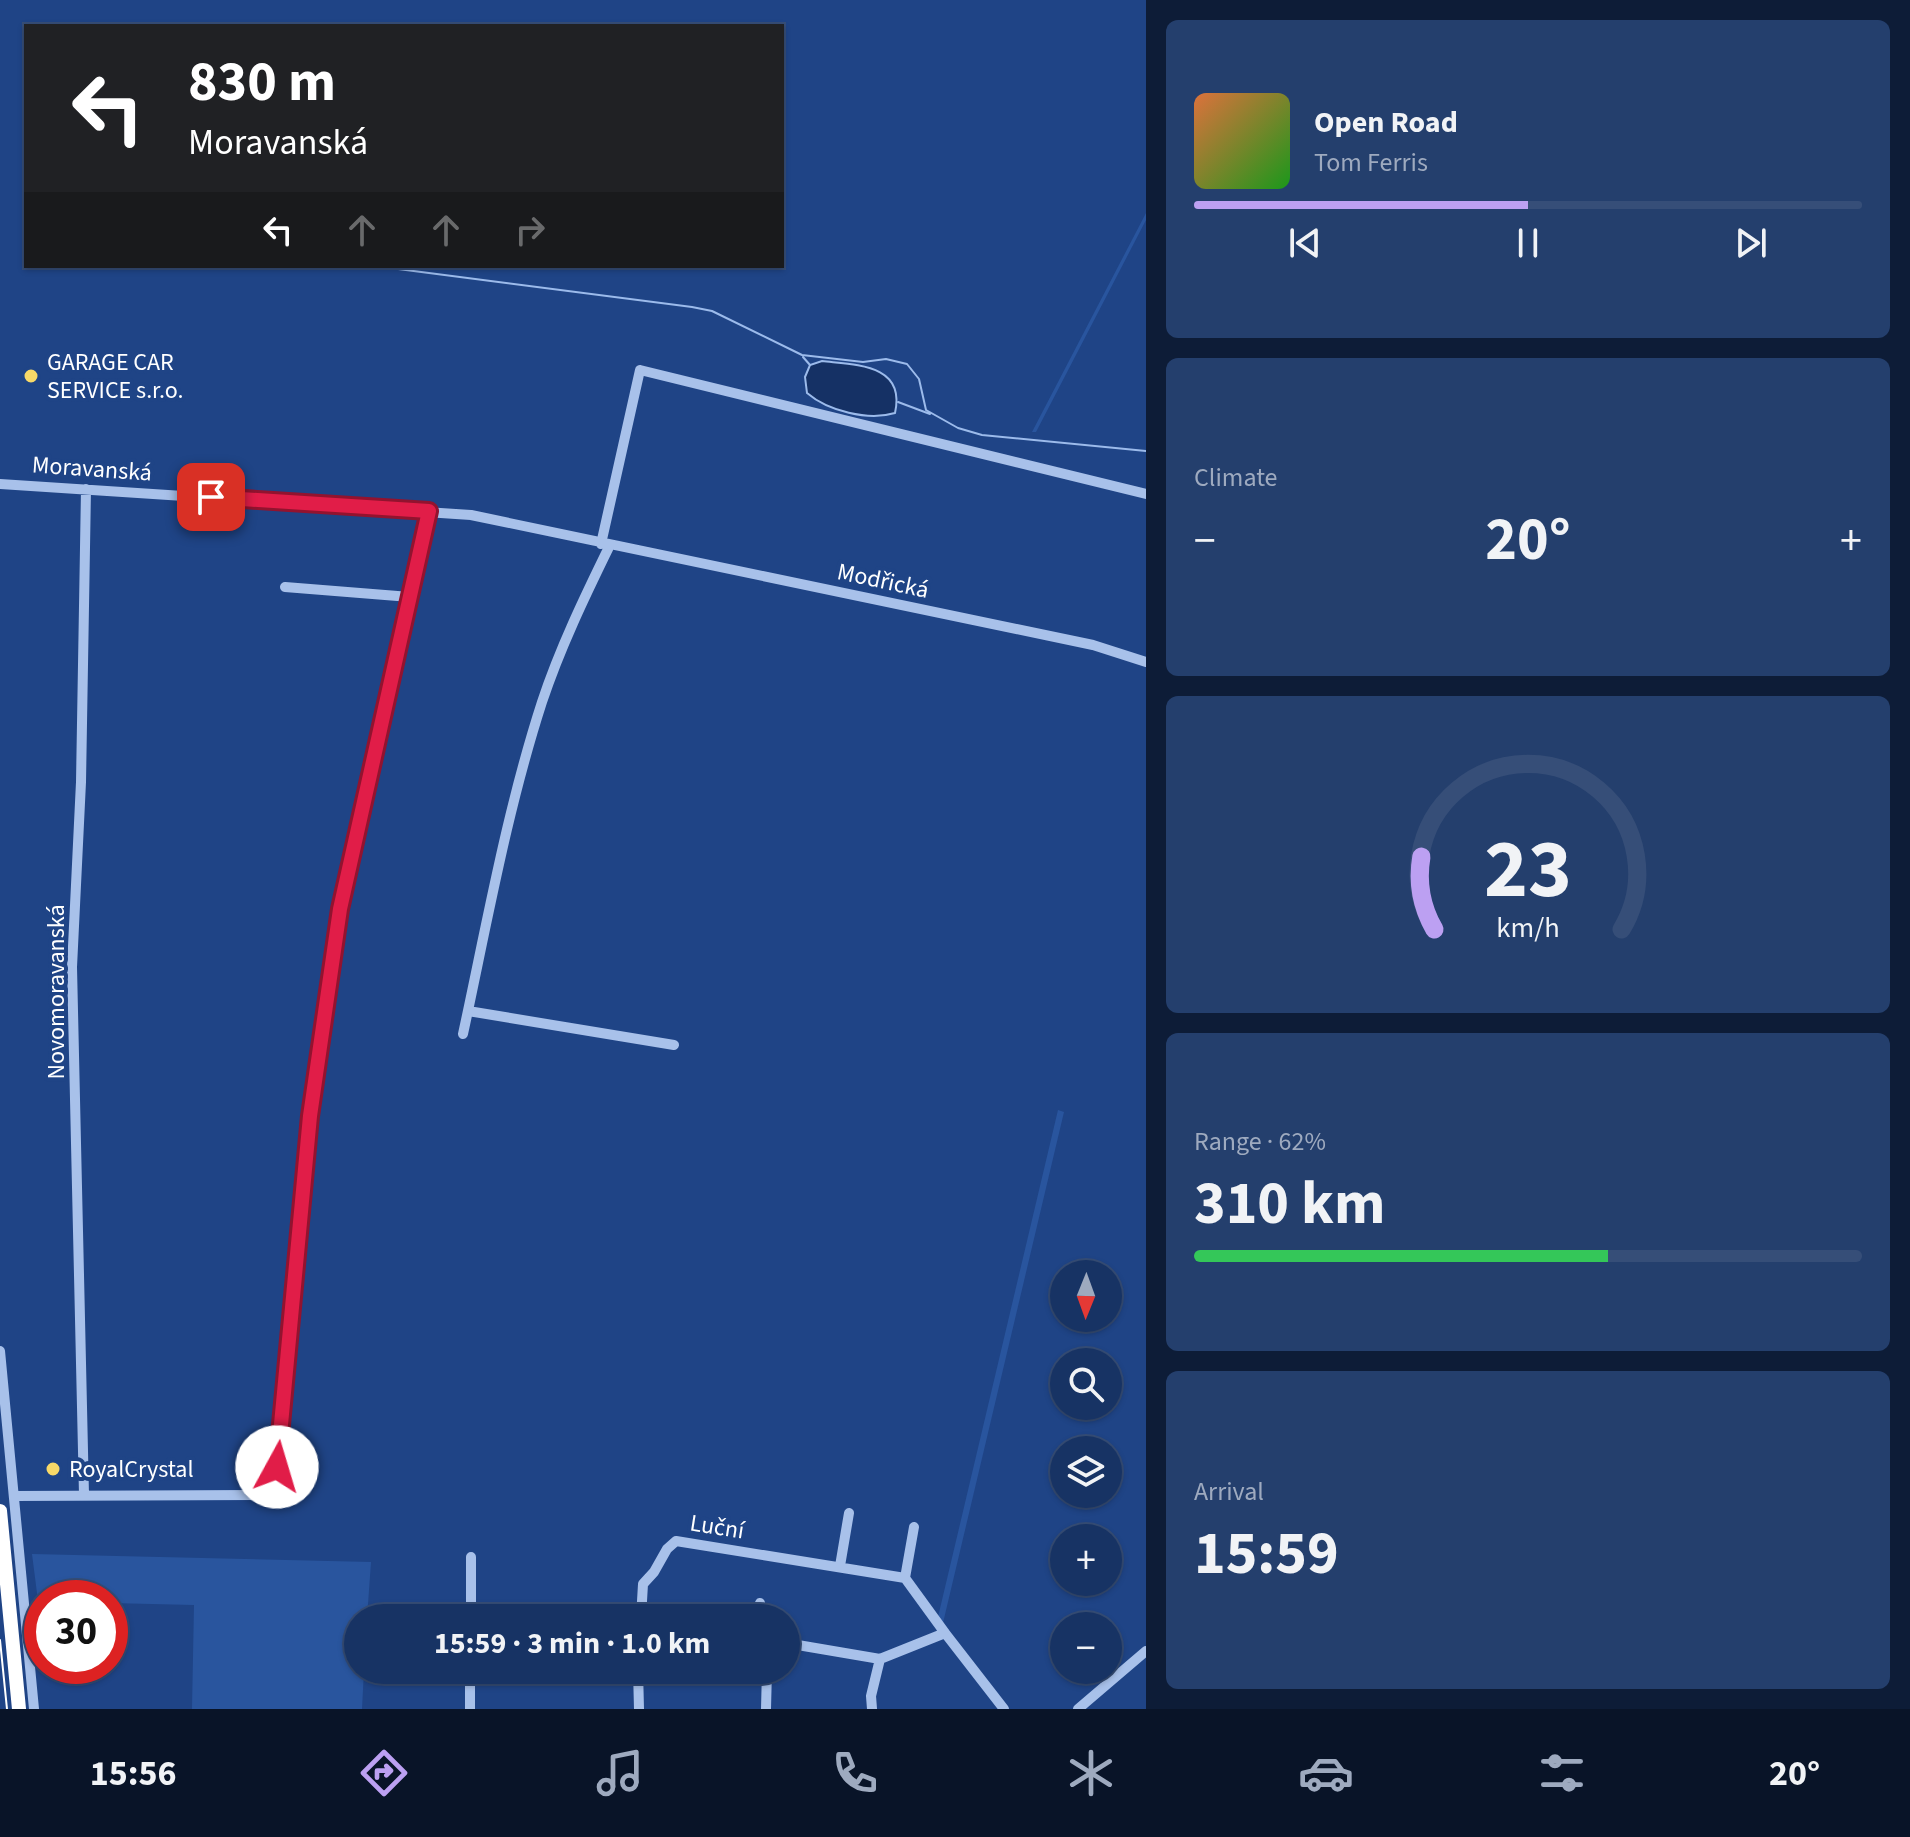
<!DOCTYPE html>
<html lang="en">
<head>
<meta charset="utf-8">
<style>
	body { margin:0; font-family:"Source Sans 3",sans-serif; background:#243f6d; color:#f1f3f6; height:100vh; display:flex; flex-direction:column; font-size:30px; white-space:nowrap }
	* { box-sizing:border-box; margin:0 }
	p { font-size:26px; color:#9eaabf }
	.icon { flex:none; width:44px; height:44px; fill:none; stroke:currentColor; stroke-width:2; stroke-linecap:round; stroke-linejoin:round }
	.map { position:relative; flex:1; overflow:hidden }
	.panel { display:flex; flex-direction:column; gap:20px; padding:20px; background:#0d1c37; width:764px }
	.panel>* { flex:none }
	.banner { position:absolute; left:24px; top:24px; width:760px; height:244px; border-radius:0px; box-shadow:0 2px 6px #0004,0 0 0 2px #364e78; background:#202124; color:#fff; overflow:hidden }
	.needle { width:52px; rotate:181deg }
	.tools { position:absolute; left:1050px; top:1260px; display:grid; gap:16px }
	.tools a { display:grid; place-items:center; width:72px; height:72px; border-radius:50%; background:#173364; box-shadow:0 2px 6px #0004,0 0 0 2px #364e78; font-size:40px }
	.speed { position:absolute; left:24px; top:1580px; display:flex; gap:16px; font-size:40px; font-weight:700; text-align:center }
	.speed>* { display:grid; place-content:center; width:104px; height:104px; border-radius:50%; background:#173364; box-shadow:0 2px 6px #0004,0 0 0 2px #364e78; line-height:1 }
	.speed .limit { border:12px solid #d22; background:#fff; color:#111 }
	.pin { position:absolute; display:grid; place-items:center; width:68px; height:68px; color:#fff; margin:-34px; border-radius:16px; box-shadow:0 4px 12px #0006 }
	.me { position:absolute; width:88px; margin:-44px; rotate:6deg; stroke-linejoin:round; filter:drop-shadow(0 0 6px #0008) }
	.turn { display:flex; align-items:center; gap:28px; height:168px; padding:0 32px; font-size:36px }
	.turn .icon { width:104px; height:104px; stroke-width:2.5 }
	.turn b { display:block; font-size:56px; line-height:68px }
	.lanes { display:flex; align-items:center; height:76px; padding:0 32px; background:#0003; justify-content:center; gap:40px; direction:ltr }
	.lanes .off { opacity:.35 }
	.big { font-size:60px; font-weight:700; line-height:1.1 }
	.panel .card { flex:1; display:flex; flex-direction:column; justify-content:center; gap:12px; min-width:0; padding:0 28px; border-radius:12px; background:#243f6d }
	.panel .dial { align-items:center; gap:0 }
	.dial svg { height:208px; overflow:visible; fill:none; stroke:#364e78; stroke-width:7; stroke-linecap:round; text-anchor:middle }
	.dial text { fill:#f1f3f6; stroke:none }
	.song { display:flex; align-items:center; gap:24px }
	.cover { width:96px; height:96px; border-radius:12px; background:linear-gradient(135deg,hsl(20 70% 55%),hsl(120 70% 35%)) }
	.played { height:8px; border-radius:4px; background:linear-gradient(90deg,#bca0f2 50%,#364e78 50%) }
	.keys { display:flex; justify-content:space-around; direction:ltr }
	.heat { display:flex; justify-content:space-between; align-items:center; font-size:44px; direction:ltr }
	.charge { height:12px; border-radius:6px; background:linear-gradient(90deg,#34c759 62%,#364e78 0) }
	.trip { position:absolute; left:344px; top:1604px; width:456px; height:80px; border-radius:40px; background:#173364; box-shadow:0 2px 6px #0004,0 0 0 2px #364e78; font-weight:700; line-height:80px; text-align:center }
	.menu { display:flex; height:128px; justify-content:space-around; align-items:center; background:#091428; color:#9eaabf }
	.menu .icon { width:56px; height:56px }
	.menu .selected { color:#bca0f2 }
	.menu b { font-size:36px; color:#f1f3f6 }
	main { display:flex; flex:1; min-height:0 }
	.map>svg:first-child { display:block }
	.green { fill:#29559e }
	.water { fill:#153165; stroke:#9cbbeb; stroke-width:2 }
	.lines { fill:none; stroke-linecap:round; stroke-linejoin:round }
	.stream { stroke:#9cbbeb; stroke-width:2 }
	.minor { stroke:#a8c1ea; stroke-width:10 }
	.highway { stroke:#fff; stroke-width:14 }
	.tram { stroke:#fff; stroke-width:2 }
	.route-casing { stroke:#92132f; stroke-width:20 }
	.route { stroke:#e11d48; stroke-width:14 }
	.poi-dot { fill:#f8d968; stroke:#1f4486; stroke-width:3 }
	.labels { text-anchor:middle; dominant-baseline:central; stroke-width:8; stroke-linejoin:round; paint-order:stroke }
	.poi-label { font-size:24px; fill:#fff; stroke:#1f4486; text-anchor:start }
	.street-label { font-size:24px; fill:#fff; stroke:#1f4486 }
</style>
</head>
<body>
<main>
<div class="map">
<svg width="1146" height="1709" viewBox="0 0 1146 1709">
	<rect width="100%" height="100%" fill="#1f4486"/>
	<path class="green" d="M1146,213V220L1036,432H1032Z
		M1058,1110L1064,1112L943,1623L938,1617Z
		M32,1554L371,1562L367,1618H358V1670H364L362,1709H192L194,1605L110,1603V1598H42V1601H38Z"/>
	<path class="water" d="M822,361C856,365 906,364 895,413C868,421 828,411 807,393L805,377L810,365Z"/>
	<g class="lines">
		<path class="stream" d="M375,266L692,307L712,311L802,355L863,362L886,359L907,364L919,379L926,410L958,428L982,435L1146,451
			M803,357L810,365
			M898,402L930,414"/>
		<path class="minor" d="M0,484L471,515L1093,645L1146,662
			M601,544L640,370L1146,494
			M285,587L410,597
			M468,1011L674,1045
			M463,1034C487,923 507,810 542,702C560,648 585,596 610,545
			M0,1351L34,1709
			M84,1495L72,967L81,782L86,489
			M14,1496L274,1495L310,1116L340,909L429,511
			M840,1566L849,1513
			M905,1578L945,1633
			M760,1603L762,1618
			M471,1618V1557
			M641,1618L643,1584L654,1572L667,1549L676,1541L905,1578L914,1527
			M786,1643L880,1659L945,1633L1004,1709
			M638,1670L639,1709
			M470,1677H638
			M470,1709V1670
			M766,1709L767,1670
			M872,1709L871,1696L880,1659
			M1078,1709L1146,1651"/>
		<path class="highway" d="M0,1511L19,1709"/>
		<path class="tram" d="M0,1640L7,1709"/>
	</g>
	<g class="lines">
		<g class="route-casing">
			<path id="route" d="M211,497L429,511L340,909L310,1116L277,1467"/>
		</g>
		<use href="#route" class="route"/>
	</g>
	<g class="poi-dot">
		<circle cx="31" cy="376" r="8"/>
		<circle cx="53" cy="1469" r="8"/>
	</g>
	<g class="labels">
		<g class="poi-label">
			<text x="47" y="362">GARAGE CAR<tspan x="47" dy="28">SERVICE s.r.o.</tspan></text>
			<text x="69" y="1469">RoyalCrystal</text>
		</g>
		<g class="street-label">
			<text transform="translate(92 469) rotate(4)">Moravanská</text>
			<text transform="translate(883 581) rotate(12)">Modřická</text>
			<text transform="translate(56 992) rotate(-90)">Novomoravanská</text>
			<text transform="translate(717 1527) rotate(9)">Luční</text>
		</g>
	</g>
</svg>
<div class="tools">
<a><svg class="needle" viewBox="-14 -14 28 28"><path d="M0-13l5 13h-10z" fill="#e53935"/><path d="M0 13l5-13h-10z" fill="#9eaabf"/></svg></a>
<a><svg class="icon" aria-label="search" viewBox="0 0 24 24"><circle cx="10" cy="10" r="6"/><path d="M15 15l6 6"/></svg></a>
<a><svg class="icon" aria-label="layers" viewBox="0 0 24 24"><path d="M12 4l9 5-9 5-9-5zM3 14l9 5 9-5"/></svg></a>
<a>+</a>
<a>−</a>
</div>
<div class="speed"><div class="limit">30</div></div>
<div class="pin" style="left:211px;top:497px;background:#d93025"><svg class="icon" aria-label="arrive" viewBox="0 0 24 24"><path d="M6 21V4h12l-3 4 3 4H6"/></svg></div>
<svg class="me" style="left:277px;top:1467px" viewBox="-20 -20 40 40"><circle r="19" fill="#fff"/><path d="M0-13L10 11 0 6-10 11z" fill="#e11d48"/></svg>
<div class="trip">15:59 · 3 min · 1.0 km</div>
<div class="banner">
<div class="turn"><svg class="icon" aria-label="left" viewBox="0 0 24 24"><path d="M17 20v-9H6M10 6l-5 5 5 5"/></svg><div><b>830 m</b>Moravanská</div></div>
<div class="lanes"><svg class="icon" aria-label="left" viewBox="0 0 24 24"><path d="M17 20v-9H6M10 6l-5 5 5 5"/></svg><svg class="icon off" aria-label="ahead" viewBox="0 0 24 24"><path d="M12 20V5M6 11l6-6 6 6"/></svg><svg class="icon off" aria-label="ahead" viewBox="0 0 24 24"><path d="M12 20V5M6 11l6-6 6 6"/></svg><svg class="icon off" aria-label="right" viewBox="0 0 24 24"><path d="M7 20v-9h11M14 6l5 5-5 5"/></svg></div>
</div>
</div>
<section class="panel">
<div class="card">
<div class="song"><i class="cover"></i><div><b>Open Road</b><p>Tom Ferris</p></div></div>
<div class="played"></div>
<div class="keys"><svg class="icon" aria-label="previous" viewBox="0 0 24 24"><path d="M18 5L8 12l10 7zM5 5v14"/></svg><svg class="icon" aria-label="pause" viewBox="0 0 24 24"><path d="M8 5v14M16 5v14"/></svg><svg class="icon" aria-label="next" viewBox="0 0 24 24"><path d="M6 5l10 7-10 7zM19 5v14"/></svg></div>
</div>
<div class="card"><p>Climate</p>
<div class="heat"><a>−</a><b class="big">20°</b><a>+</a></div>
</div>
<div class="card dial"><svg viewBox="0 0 100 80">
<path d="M14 69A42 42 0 1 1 86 69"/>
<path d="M14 69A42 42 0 0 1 9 41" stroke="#bca0f2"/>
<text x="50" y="56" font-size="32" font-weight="700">23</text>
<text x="50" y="72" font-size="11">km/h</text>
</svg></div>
<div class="card"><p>Range · 62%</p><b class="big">310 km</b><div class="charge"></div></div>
<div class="card"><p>Arrival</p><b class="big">15:59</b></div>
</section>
</main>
<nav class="menu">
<b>15:56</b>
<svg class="icon selected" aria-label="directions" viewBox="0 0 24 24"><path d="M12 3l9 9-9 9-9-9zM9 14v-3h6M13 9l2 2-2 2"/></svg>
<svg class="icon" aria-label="music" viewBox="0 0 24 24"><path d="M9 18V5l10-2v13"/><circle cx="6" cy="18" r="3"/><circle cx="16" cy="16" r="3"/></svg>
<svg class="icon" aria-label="phone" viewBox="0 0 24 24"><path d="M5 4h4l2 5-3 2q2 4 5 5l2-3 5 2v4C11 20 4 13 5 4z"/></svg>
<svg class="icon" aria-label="climate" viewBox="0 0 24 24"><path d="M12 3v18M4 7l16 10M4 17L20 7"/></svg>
<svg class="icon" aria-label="car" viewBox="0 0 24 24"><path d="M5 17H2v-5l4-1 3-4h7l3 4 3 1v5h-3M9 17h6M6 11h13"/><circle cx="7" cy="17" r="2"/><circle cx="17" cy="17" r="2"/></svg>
<svg class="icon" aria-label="filters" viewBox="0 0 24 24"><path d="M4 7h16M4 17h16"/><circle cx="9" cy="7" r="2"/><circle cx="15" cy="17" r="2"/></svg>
<b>20°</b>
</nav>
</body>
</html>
